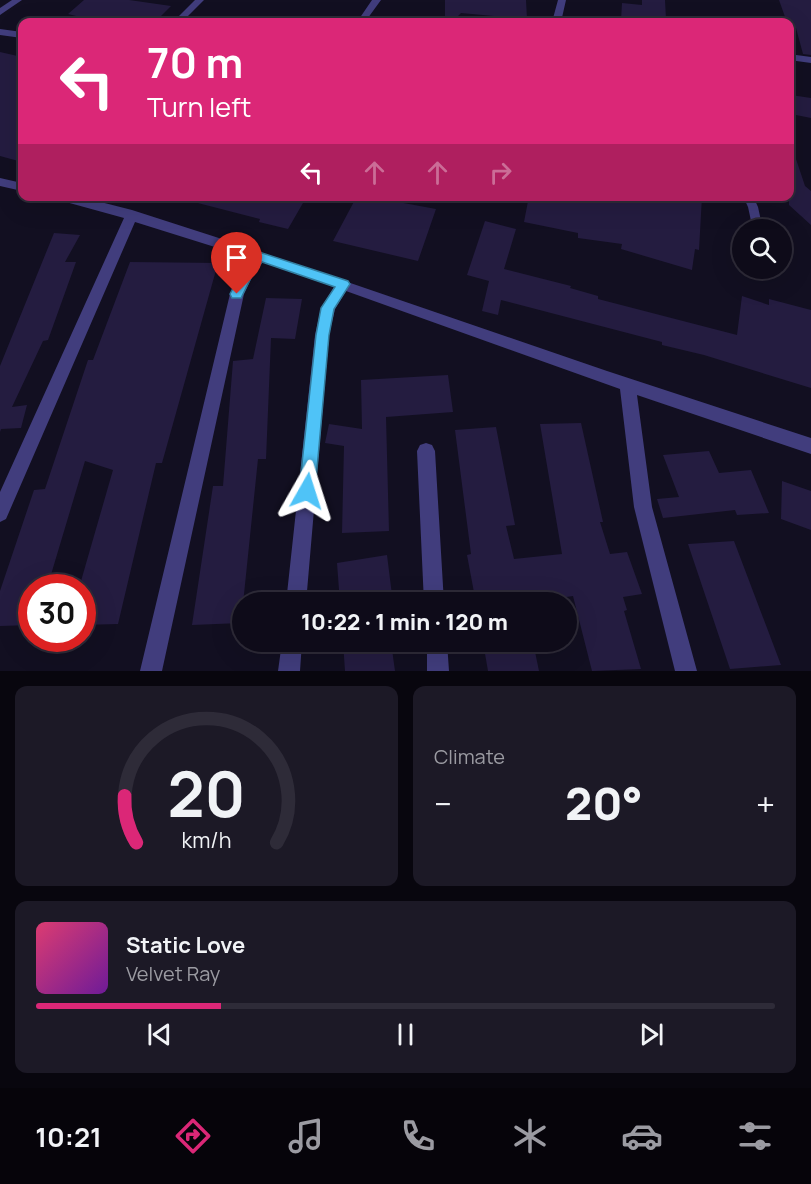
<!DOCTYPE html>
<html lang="en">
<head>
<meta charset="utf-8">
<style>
	body { margin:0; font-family:Manrope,sans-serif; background:#1c1926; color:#f1f3f6; height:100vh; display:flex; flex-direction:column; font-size:22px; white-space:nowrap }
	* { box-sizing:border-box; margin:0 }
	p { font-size:20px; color:#9b9ba2 }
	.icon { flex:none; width:33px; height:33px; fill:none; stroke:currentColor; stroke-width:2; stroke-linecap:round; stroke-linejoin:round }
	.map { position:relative; height:671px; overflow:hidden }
	.drawer { display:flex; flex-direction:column; gap:15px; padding:15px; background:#08060e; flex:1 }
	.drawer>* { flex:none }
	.guide { position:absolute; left:18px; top:18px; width:776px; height:183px; border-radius:12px; box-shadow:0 6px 24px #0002,0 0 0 2px #2e2b38; background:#db2777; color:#fff; overflow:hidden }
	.tools { position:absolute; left:732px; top:219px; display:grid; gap:12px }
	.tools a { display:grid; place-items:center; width:60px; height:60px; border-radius:50%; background:#0e0b19; box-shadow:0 6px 24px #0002,0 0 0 2px #2e2b38; font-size:30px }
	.speed { position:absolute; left:18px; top:574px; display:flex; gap:12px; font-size:30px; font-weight:700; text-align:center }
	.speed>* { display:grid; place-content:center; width:78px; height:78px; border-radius:50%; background:#0e0b19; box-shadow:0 6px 24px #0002,0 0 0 2px #2e2b38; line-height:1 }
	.speed .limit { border:9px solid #d22; background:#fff; color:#111 }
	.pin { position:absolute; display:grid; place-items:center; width:51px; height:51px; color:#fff; margin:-62px -26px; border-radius:50% 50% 50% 0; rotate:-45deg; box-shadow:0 0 6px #0007 }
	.pin .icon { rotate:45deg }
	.me { position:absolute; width:66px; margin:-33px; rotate:6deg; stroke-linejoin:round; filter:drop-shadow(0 0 4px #0008) }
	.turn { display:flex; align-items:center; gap:21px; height:126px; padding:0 30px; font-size:27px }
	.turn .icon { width:78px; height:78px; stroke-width:2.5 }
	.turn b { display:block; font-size:42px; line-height:51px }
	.lanes { display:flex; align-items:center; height:57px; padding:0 30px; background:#0003; justify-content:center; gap:30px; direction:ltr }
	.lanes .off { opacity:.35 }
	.big { font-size:45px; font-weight:800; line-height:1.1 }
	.drawer .tile { flex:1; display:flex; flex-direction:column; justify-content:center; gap:9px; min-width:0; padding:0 21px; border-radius:12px; background:#1c1926 }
	.drawer .dial { align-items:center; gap:0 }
	.dial svg { height:156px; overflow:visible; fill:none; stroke:#2e2b38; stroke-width:7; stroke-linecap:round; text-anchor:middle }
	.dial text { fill:#f1f3f6; stroke:none }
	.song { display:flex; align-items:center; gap:18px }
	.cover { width:72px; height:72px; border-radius:9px; background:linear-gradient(135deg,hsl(340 70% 55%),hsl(280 70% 35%)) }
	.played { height:6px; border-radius:3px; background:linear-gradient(90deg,#db2777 25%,#2e2b38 25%) }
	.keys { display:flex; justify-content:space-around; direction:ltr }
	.heat { display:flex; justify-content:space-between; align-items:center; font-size:33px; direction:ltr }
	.drawer .tiles { flex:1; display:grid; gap:15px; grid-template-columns:1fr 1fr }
	.tile:last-child { grid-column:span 2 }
	.trip { position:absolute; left:232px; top:592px; width:345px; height:60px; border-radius:30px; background:#0e0b19; box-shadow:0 6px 24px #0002,0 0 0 2px #2e2b38; font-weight:800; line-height:60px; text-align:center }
	.tabs { display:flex; height:96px; justify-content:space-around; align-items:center; background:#06040a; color:#9b9ba2 }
	.tabs .icon { width:42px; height:42px }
	.tabs .active { color:#db2777 }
	.tabs b { font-size:27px; color:#f1f3f6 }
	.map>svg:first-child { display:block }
	.building { fill:#241c40 }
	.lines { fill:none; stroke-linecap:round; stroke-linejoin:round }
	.service { fill:#413d7d; fill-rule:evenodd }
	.minor { fill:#413d7d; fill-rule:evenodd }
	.route { fill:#4fc3f7; stroke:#337fa1; stroke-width:1.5 }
</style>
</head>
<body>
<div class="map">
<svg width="811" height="671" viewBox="0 0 811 671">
	<rect width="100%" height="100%" fill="#120f21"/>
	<path class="building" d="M84,0H129L171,6L155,22H84L88,19L68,14Z
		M445,0H526L527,19L461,13L452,22H445Z
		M642,0H665L666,19L646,17V22L621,21L622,3L642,5Z
		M779,0H811V55L803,54L796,28H789Z
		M0,52L22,57V162L0,156Z
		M791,95L811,98V118L796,115Z
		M789,147H792L805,186L811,191V225L789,205Z
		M195,196H307L288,229L259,222L260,219L194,202Z
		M357,196H401L398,202L436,209L418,261L333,241Z
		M529,196H702L699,250L695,249L692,270L621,249L622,244L578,238V233L524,222Z
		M485,221L516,229L504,269L571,286L570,288L598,296V299L737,335L742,296L769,305V299L811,310V388L704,355L662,345V342L501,300L498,315L482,311L489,281L467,275Z
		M54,233L80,235L65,262H76L48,340L43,341L12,407L27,405L21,428L1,429L0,432V366Z
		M130,262L218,263L162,463H156L118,624L82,625V588H79L113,470L85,461L47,588H32V625L0,626V591L34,490L45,489L88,360H93Z
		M266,298L302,299L295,339L271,338L266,459H258L241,623L192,625L213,486H223L233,361L253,359Z
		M448,375L453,412L386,417L389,531L342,533L344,446L325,443L329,424L362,429L361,380Z
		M581,423L603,522H600L610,554L627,552L642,594L623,597L627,610L624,611L641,669L592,671L573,596L524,603H476L467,555L471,554L455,430L496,427L515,525L506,526L514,559L562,554L540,424Z
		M709,451L719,473L751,470L769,513L737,515L735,510L663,518L657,499L679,497L663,455Z
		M782,481L811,491V530L781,519Z
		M734,541L781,665L730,669L688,544Z
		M387,555L393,603H340L337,563Z
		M343,642H391L395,671H345Z
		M483,642H533L539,671H488Z"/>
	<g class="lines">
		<path class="service" d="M743,196H753L758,207L763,230H753L748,207Z"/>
		<path class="minor" d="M12,0H22L0,15V8Z
			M195,0H204L182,22H173Z
			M372,0H381L365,22H357Z
			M558,0H566L561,22H552Z
			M0,29L22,32V38L0,35Z
			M789,54L811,57V63L789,60Z
			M0,178L22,183V191L0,186Z
			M53,196H77L132,210L225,240L607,371L811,438V454L637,395L652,507L697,671H675L634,507L620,389L346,291L335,309L329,335L306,603H286L315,335L321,308L334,287L262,262L252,277L244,294L162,671H140L230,294L241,270L250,258L135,222L6,519L0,522V492L124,218L55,199Z
			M426,443L432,445L435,451L444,603H424L417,451L420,445Z
			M282,642H302L300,671H278Z
			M427,642H447L449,671H427Z"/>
	</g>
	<path class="route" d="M259,252L348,281L350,284L334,309L329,335L315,491L312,497L307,500L301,497L299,491L316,335L321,308L335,287L262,262L252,276L241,298H232L230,294C237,281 244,258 259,252Z"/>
</svg>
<div class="tools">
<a><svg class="icon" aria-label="search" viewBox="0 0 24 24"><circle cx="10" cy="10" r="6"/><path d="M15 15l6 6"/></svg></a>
</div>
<div class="speed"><div class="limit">30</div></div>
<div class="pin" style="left:237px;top:294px;background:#d93025"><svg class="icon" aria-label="arrive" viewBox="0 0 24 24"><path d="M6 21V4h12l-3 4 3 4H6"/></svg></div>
<svg class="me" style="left:307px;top:491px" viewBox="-20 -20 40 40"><path d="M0-17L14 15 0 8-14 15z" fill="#4fc3f7" stroke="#fff" stroke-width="4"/></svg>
<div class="trip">10:22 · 1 min · 120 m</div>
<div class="guide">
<div class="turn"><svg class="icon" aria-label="left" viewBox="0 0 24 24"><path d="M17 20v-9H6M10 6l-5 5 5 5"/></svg><div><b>70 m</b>Turn left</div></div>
<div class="lanes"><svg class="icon" aria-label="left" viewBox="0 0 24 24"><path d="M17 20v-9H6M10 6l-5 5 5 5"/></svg><svg class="icon off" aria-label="ahead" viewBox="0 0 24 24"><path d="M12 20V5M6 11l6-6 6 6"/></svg><svg class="icon off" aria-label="ahead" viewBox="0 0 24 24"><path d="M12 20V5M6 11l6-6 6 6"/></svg><svg class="icon off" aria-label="right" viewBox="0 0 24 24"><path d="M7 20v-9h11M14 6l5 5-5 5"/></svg></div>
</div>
</div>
<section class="drawer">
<div class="tiles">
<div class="tile dial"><svg viewBox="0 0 100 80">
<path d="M14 69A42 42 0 1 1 86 69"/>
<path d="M14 69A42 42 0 0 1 8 45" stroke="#db2777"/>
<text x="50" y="56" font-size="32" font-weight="700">20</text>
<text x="50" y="72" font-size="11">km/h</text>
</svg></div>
<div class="tile"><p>Climate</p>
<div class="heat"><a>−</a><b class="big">20°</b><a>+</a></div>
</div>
<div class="tile">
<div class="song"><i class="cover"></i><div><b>Static Love</b><p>Velvet Ray</p></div></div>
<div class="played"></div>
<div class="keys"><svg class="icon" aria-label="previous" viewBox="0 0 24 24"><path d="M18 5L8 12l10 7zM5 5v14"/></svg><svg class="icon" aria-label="pause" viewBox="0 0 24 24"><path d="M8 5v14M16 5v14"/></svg><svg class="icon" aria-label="next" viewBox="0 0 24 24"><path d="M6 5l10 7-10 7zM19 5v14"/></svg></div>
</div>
</div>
</section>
<nav class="tabs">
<b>10:21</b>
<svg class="icon active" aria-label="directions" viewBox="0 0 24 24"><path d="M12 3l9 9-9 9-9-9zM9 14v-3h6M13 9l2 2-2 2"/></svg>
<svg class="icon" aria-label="music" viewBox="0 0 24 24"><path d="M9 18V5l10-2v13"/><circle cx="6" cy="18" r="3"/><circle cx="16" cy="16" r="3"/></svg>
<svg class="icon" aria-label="phone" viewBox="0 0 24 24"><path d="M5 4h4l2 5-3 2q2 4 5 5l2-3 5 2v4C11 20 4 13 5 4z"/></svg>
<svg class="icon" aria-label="climate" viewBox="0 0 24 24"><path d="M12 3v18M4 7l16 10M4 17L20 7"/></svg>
<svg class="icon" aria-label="car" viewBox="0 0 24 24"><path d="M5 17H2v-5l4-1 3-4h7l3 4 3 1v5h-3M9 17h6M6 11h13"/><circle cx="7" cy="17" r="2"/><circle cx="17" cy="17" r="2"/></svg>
<svg class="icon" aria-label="filters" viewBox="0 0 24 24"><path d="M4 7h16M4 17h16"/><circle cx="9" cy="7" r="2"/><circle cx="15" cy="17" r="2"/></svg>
</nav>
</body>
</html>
